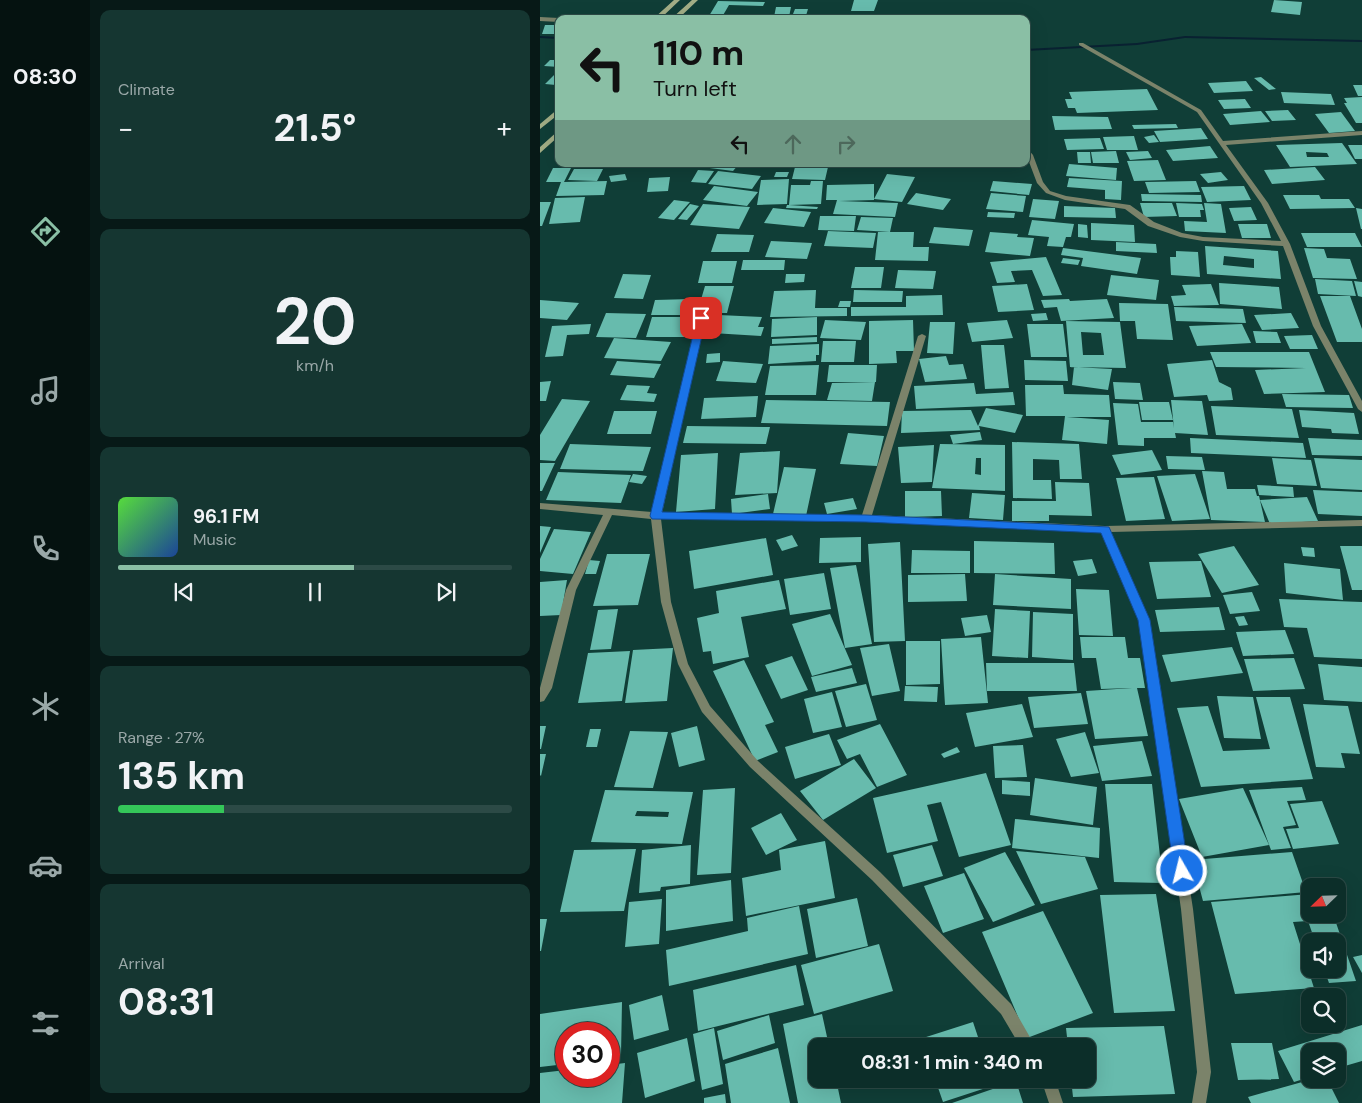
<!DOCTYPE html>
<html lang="en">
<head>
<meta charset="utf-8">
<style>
	body { margin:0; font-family:"DM Sans",sans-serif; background:#153631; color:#f1f3f6; height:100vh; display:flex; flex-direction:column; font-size:19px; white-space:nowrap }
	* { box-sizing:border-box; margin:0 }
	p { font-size:16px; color:#9aa8a8 }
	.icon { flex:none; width:28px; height:28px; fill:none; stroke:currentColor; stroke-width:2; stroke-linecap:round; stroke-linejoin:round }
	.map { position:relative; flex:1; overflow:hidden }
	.drawer { display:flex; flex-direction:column; gap:10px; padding:10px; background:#071917; width:450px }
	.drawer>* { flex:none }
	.top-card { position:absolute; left:15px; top:15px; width:475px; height:152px; border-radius:10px; box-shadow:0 5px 20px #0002,0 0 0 1px #2c4a46; background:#8abfa5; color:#111; overflow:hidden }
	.needle { width:32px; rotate:247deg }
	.fabs { position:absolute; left:761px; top:878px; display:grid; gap:10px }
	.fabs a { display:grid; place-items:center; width:45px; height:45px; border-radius:10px; background:#0c2e29; box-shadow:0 5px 20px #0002,0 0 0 1px #2c4a46; font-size:25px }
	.speed { position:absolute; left:15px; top:1022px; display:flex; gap:10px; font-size:25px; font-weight:700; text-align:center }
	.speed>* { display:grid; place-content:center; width:65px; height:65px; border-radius:50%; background:#0c2e29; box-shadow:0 5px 20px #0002,0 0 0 1px #2c4a46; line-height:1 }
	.speed .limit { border:8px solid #d22; background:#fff; color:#111 }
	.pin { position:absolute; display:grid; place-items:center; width:42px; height:42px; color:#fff; margin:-21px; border-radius:10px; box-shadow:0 2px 8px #0006 }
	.me { position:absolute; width:55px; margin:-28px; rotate:352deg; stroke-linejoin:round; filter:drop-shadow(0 0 4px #0008) }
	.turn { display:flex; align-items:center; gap:18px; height:105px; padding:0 15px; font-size:22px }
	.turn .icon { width:65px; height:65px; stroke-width:2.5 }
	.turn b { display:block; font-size:35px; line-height:42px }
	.lanes { display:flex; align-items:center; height:48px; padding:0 15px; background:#0003; justify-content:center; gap:25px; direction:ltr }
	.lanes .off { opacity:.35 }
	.big { font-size:38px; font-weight:700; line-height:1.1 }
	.drawer .card { flex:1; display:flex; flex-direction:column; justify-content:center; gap:8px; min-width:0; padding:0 18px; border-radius:10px; background:#153631 }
	.drawer .dial { align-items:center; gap:0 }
	.dial b { font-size:65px; line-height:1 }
	.song { display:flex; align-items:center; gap:15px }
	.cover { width:60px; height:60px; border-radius:8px; background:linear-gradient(135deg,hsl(110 70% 55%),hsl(220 70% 35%)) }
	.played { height:5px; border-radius:2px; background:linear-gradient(90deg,#8abfa5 60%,#2c4a46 60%) }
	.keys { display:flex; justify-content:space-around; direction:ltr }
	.heat { display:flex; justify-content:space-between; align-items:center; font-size:28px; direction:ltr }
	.charge { height:8px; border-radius:4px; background:linear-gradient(90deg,#34c759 27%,#2c4a46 0) }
	.trip { position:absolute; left:268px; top:1038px; width:288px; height:50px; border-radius:10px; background:#0c2e29; box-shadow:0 5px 20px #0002,0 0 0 1px #2c4a46; font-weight:700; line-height:50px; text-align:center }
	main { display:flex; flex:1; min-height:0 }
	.tabs { display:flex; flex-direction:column; width:90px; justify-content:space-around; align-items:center; background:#051210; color:#9aa8a8 }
	.tabs .icon { width:35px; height:35px }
	.tabs .selected { color:#8abfa5 }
	.tabs b { font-size:22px; color:#f1f3f6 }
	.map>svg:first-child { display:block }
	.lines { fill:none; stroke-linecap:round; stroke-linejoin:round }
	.stream { fill:#092131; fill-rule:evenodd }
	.building { fill:#67bbad; fill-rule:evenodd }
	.minor { fill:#7b836a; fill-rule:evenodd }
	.secondary { fill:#a2ae86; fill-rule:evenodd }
	.route { fill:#1a73e8; stroke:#114b97 }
</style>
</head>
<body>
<main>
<nav class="tabs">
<b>08:30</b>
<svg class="icon selected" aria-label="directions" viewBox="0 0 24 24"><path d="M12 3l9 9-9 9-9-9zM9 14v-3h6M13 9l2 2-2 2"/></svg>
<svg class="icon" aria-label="music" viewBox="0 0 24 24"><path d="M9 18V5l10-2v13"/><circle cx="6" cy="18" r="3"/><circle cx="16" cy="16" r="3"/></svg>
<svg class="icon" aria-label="phone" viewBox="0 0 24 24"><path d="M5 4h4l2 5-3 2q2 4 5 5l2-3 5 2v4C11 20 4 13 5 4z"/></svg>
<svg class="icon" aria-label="climate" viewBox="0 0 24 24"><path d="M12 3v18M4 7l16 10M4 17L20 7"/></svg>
<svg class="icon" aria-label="car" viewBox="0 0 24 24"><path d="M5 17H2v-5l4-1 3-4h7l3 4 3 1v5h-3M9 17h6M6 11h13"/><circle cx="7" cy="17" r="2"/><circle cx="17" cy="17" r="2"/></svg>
<svg class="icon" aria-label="filters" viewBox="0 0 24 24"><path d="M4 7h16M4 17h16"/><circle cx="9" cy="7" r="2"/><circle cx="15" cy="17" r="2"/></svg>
</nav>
<section class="drawer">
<div class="card"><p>Climate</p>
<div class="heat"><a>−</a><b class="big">21.5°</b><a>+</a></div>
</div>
<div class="card dial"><b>20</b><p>km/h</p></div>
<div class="card">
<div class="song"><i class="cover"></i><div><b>96.1 FM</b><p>Music</p></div></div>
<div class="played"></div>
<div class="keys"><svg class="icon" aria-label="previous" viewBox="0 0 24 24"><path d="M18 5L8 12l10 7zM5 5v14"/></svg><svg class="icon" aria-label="pause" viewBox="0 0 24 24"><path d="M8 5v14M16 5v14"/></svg><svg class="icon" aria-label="next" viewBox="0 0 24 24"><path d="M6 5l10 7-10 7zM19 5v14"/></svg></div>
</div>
<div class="card"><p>Range · 27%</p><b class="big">135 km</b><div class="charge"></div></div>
<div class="card"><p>Arrival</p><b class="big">08:31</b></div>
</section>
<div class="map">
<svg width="822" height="1103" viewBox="0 0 822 1103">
	<rect width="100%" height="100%" fill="#103e37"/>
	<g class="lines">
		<path class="stream" d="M0,36L19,37V39L0,38Z
			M645,36L822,40V42L645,38L597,45L486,51V49L597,43Z"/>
	</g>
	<path class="building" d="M314,0H338L334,11H311Z
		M734,0L762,2L760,15L731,12Z
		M178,1L225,2L223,6L189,5L182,17L169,16Z
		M236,7H251L249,17H234Z
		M255,9H268L265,19H251Z
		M5,25H19V34H2Z
		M10,60H19V67L4,66Z
		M16,73L19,74V83L16,85L5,84Z
		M721,77L736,89L729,90L714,78Z
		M706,81L713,91L674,93L668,83Z
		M813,85H822V96H818Z
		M607,89L618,110L537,113L535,108H528L525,99H532L529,92Z
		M741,92L791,94L795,105L744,103Z
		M486,95H490V126H486Z
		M822,97V123H816L804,103H807L804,98Z
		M705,99L711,108L684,109L678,100Z
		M748,110L756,120L732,121L725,111Z
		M721,111L730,122L690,125L683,114Z
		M801,112L815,131L789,133L775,114Z
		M512,116L568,117L572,129L515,130Z
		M636,124L638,128L594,129L592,125Z
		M661,128L668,139L620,142L614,131Z
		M614,135L619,142L609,143L604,137Z
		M594,136L598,150H567L563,137Z
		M560,138L564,149L527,150L524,139Z
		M802,143L817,164L750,167L736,145ZM766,152L787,153L789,157H767Z
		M808,145H822V159H815Z
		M670,146L678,158L633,161L626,150Z
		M576,151L579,163H553L551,152Z
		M608,151L612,158L590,160L586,152Z
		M537,152H550L551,163H538Z
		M618,160L626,180L594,181L587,161Z
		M164,164H199L193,171L162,167Z
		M529,164L577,168L576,180L526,176Z
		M255,167H288L285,180L252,179Z
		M775,167L785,180L732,184L724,170Z
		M13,168H31L24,182L67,181L64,195L16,196L21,182H6Z
		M34,169H63L57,181L28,180Z
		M158,170L174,171L166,183L151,182Z
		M178,171L221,176L212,189L168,184Z
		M236,172H249L247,177H234Z
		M681,172L688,180L668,183L660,174Z
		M85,174L87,180L71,182L69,176Z
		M347,174L375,177L362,202L334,199Z
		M130,177L128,191L107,192L109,178Z
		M529,178L582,181L581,200L565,199V190L527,187Z
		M249,179L247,204L217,205L221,180Z
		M271,181H283L281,204L249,205L251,185H270Z
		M453,181L492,184L489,195L450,191Z
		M656,181L660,192L609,193L605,182Z
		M334,184V200L299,201L358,203L355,217L293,214L297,200H286L287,185Z
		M174,186L218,192L207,206L163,200Z
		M704,186L711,200L667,202L661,187Z
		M376,193L411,199L403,210L367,204Z
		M451,193L486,196L483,212L446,209Z
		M601,194L661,195L662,202L602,201Z
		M743,195H779L781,199H809L815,208L750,209Z
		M45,197L40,222L9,224L15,198Z
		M493,199L519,201L515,219L489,217Z
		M134,200L150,202L134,220L118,218Z
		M0,202H11L2,226H0Z
		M600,203H632L637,216L604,217Z
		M636,203L662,204L664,210H660L661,217H639Z
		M664,203L681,204L686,233L645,231L644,221L667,222Z
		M150,204L159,206L147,220L138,219Z
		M163,204L210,207L199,229L150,225Z
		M247,205H249L278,207L277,209L246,208Z
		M524,206L575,208L576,218L524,217Z
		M711,207L717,220L694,221L689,208Z
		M233,208L271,212L264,227L224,223Z
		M816,208L822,209V229H821Z
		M448,212L475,213L474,218L447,217Z
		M280,216H316L314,231L278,230Z
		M321,217L353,218L350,232L317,230Z
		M492,220L534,224L531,237H526L523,247L507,246L509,237L488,235Z
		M551,223L594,225L595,242L551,240Z
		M538,224L547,225L548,238L538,237Z
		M698,224H727L731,238H702Z
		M394,227L433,230L429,246L389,243Z
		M288,231L336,233L333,248L284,246Z
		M338,232H374L373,247H389L388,261L335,260Z
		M450,232L478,234L477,237L494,238L490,256L445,252Z
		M761,233H815L822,247H767Z
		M177,234L214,235L209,252H171Z
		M231,241L272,243L267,259L225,257Z
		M576,242L616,244L617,253L576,251Z
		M665,246L738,251L741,279L667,274ZM684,256L714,259V268L683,265Z
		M523,248L601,258L597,274L541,266L543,258L521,255Z
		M764,248L784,249L787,258L810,259L817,279L773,278Z
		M636,251L658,252L660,277L631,275L630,257H636Z
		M506,257L522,295L503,296L492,270L471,271L475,282L457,283L450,262Z
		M523,258L540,260L538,265L521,263Z
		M203,260H245L244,270H201Z
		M163,261H197L192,283H158Z
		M315,267H344L341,288H311Z
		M358,270L396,271L393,289L355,288Z
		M83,274L111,275L103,299L74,298Z
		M246,274H265L264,282L245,283Z
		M571,275L619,280L616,300L567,295Z
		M775,279L812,281L816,296L778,294Z
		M814,281L822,282V297L818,296Z
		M679,283L739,287L742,309L680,304Z
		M487,284L494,310L458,312L452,286Z
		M671,284L679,305L634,306L631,296L646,295L642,285Z
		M165,286H194L187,313H157Z
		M276,290L275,308H307V316L230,317L234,291Z
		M314,290L363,291L362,302H313Z
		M402,295L403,315L311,316V307H366V296Z
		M780,296H810L822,329V342H797Z
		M151,299L147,315H111L115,300Z
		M529,299L530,301L567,299L574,318L521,321L517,307L504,308L501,300Z
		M0,300L39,303L27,320L0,318Z
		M300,301H311L310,307H298Z
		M579,303L628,304L633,340L597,339L595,321H580Z
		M634,307L703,309L706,323L636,321Z
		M66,313L106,314L96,338L56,337Z
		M506,313L508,320L493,321L491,314Z
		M751,313L759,328L722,330L714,315Z
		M179,315L222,317L218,327H224L221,336L172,333Z
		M112,317H152L147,337H106Z
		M277,317V335L231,337L232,319Z
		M285,320L326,322L321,340L280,338Z
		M373,320L374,351H356L357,363L329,364V321Z
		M467,320L473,338L432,342L427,323Z
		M526,321L580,322L586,368L530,367ZM541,332L561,333L564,355H543Z
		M390,322H415L413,354L387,353Z
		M51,324L49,334L27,335L23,356L5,357L12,326Z
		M487,324H523L527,357H491Z
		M702,324L711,343L657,346L649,326Z
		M713,331L737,332L741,343H716Z
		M772,335L778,349H750L744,336Z
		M277,337V342L232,344V339Z
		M74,338L131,342L121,361L64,358Z
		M283,341H316L314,362H281Z
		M279,344V355H276V361L228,364L230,346Z
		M441,345H464L469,388L445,389Z
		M670,352H769L785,392L724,394L715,370L766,368L676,367Z
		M180,353V362L166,363L167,354Z
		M406,356L409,365L423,364L427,379L385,382L379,359Z
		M484,360L526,361L528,381L485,380Z
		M672,360L679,382L691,388L693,400L669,401L667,395L634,397L627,364Z
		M77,361L121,364L114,378L70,375Z
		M183,361L223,364L216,383L176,381Z
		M279,365L276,395H225L230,366Z
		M289,365H337L336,382H287Z
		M534,367L572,369L568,390L532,385Z
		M11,381L6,401H0V382Z
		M335,382L332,401L287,400L292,383Z
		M573,382L600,383L603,400L575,399Z
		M434,383L436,394L473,392L475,405L376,409L374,386Z
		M87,385L110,386L107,393L117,394L114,402L80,400Z
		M485,385H523L524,394L569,395L571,417H527L569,420L567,444L522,440L525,416H486Z
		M742,394L809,395L813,408L746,407Z
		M218,396L216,417L161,419L164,398Z
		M22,399L50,401L15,461L0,460V435Z
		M226,400L350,402L347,426L221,423Z
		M631,400L662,401L668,435L635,433L636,438H604V446L578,445L573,403L598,404L601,422H633L634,428Z
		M599,402H629L633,420H602Z
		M671,406L752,409L759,438L676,435Z
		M446,408L483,415L475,433L439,426L440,430L361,433L362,411L431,410L438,426Z
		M759,410L814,413L819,434L792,433L791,429L762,427Z
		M74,411H117L111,434H67Z
		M147,426L230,427L226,444L143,443Z
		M440,432L442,440L413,444L410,435Z
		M308,433L344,436L337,466L300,464Z
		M650,438L763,443L766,458L651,453Z
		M768,438L822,440V456L772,455Z
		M472,442L539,444L542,479H520L519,460L493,459V480H511L512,499L473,498Z
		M30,444L111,447L103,471L20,469Z
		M400,444L465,445V491L392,488ZM436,458H441V475L435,474Z
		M394,445L392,482L361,483L358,447Z
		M612,450L622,470L581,475L572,455Z
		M240,451L237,493L195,495L200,453Z
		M178,453L175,509L136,512L141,455Z
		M626,456L662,457L665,470L628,469Z
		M732,458L771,460L777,486L737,484Z
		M774,458L822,460V490L781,488Z
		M0,463H15L2,491H0Z
		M244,467L276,469L266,516L233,514Z
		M662,471L684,472L687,489H715L717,496H719L725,522L671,520Z
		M18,472L91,475L81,503L6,500Z
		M93,474L107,476L102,484L89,482Z
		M655,474L670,519L632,521L617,476Z
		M614,477L625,519L586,521L576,478Z
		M515,482L549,483L552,516L509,515V521H472V501H516Z
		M717,485L753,487L754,497L719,495Z
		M773,490L822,492V516L778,514Z
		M365,491H401L402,516L365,517Z
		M432,493L465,495L463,520L429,518Z
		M228,494L230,509L192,514L191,499Z
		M767,497L778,521L730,524L720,500Z
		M313,498L317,509L287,514L284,503Z
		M0,526L11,527L0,553Z
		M14,529L51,532L33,574L0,571V559Z
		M252,535L258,546L242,551L236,540Z
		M321,537V562L279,563L280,538Z
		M226,538L233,575L154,589L149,551Z
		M434,541L514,543L515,574L434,573Z
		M360,542L365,641L334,642L328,544Z
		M694,546L719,585L682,593L658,554Z
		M800,546H822V590H812Z
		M761,547L774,548L775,557L763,556Z
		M372,550L430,551V573H371Z
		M67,554H110L98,605L53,606Z
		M552,559L557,573L538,576L533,561Z
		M49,560L60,561L56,574H45Z
		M661,561L671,597L617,599L609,562Z
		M744,563L800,569L803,600L746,593Z
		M316,565L332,644L305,648L290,568Z
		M284,573L291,609L250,615L244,579Z
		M425,574L427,601L368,602V575Z
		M455,574L531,579V609L453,605Z
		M27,580L21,615L0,616V582Z
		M239,580L246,609L201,617L209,657L173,664L171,651L163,652L157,618L179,613L176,591Z
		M536,589L569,590L573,636L539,635Z
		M712,592L720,611L690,614L683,595Z
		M739,599L822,602V659L774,657L767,628L744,627Z
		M679,607L685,630L620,632L615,610Z
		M78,609L71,649L50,650L58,610Z
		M455,609L490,611L488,658L452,656Z
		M493,612L533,614V660L492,657Z
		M290,614L312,665L272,676L252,624Z
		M447,615L451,632L425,636L421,618Z
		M704,616L708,625L699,626L695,617Z
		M745,630L754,654L703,656L696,632Z
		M441,637L448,703L405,705L401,639Z
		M540,637H585L588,658H600L605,688H597L608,736L555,739L546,691L592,688L561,689L556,658H542Z
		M366,641H400V684L366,685Z
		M349,644L360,691L332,696L320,648Z
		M692,647L703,673L631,682L622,655Z
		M133,648L127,701L85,703L93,650Z
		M90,651L82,701L38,703L48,653Z
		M252,656L268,690L241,699L225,665Z
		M754,658L765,689L713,691L704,659Z
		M204,660L234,722L225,725L238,752L215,761L173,671Z
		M446,663H534L537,691H447Z
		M778,664L822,667V702L784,700Z
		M312,668L317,683L276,692L271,677Z
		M326,684L337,720L306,727L295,691Z
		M365,686L398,687L397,702L364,701Z
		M292,692L302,727L273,733L264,699Z
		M541,693L548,724L494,728L488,697Z
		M677,696L713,697L721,739L684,738Z
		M716,697H750L773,779L661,787L637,708L668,706L683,751L730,749Z
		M482,704L493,737L435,747L426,713Z
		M763,704L808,706L820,754L801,753L805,768L776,767Z
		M340,724L367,775L337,787L320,754L307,759L297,740Z
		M0,726H6L1,749H0Z
		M157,726L165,760L139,767L131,733Z
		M50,729H61L57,747H46Z
		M90,731L128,732L113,788L74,787Z
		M545,732L559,773L531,777L516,739Z
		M289,734L301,765L255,779L245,747Z
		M602,741L612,776L562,781L553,746Z
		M483,745L487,777L455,778L453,746Z
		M417,747L420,752L404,758L401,754Z
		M0,754H6L1,776L0,775Z
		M314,759L336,788L283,820L260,791Z
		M446,773L471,845L419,857L401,802L387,805L398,841L347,853L333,798Z
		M495,778L557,787L553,825L490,815Z
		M462,780L490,782V796L462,794Z
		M565,784H612L623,883L574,882Z
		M762,787L766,800L747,801L756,825L743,827L751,848L731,850L709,790Z
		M195,788L191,873L157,875L163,790Z
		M703,788L729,845L662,857L639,799Z
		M65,790L153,792L142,844L51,842ZM97,811L129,812L128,817L95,816Z
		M782,801L799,844L753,849L746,829L759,828L750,804Z
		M241,813L257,840L226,855L211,828Z
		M475,819L560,828L559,858L472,848Z
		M285,841L295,898L206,916L202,878L241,870L239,850Z
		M151,845L150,884L121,887L120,891L99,893L102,850Z
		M392,845L403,876L363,887L353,855Z
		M96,849L84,911L20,912L34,850Z
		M476,851L545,857L558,889L501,904Z
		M465,852L495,905L453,922L424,868Z
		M752,852L766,892L663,901L652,860Z
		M424,873L444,919L403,933L384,886Z
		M191,880L193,921L126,931V890Z
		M616,894L635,1011L574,1013L560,895Z
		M770,894V914H793L816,981L789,983L784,969H798V941H775L768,921L753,922L774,988L695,994L671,902Z
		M317,898L328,946L276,958L267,909Z
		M122,899L119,944L85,947L89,902Z
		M259,906L268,954L129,986L126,950L208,931L207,918Z
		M503,911L553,1013L487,1038L442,932Z
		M0,919H7L1,951H0Z
		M339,944L353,991L274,1014L261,965Z
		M822,955V973L813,957Z
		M256,965L264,1005L158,1031L153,990Z
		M122,995L129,1030L94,1040L89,1005Z
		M82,1002L81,1055L69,1057V1034H26V1064L0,1067V1014Z
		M282,1014L289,1046H276V1079H296L301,1103H258L243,1024Z
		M229,1015L235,1043L183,1060L177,1031Z
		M433,1022L441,1046H385L383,1038Z
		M822,1025V1061L798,1068V1051H770V1077L754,1082L738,1051Z
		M624,1026L635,1094L533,1097L531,1079H546V1046H528L526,1028Z
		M174,1028L183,1084L162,1090L153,1034Z
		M147,1038L155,1081L105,1098L97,1053Z
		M691,1043H732L739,1079L698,1080Z
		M238,1048L250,1103H191L185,1064Z
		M85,1063L82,1103H0V1073L26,1070V1076H69V1065Z
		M395,1079H453L455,1085L403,1102Z
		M773,1079H787L799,1103H711L708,1097Z
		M476,1081L483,1103H412Z
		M185,1094L186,1103H164V1098Z"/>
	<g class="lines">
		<path class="minor" d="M0,17L19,18L21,19H19V22L0,21Z
			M539,43H543L661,110L683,141L822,131V135L686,145L728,203L750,244L781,326L822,401V412L818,409L773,326L743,246L663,241L640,237L608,226L585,209L525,200L506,193L497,183L486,154V147L493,155L503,182L510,191L526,196L590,205L614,222L642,233L663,237L741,241L721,203L657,112L539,45Z
			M158,316H164L165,318L122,513L322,515L378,336L382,334L386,336L332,515L565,526L822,520V526L571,532L609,620L653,909L671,1072L666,1103H652L657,1072L641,909L599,620L561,532L326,521L121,519L131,602L148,664L170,706L218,761L340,872L471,1004L495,1046H480L461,1014L332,880L210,767L162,712L138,664L121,602L111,519L72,515L36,590L12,688L4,701L0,702V688L26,590L63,515L0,509V503L112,512Z
			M501,1079H515L523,1103H509Z"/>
		<path class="secondary" d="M134,0H140L120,19H113Z
			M152,0H158L138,19H131Z
			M19,108V114L0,129V124Z
			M19,130V136L0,153V147Z"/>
	</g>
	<path class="route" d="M161,315L166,318L122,512L326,515L569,527L610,620L649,871L647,875L642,877L636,875L634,871L598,620L561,533L326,522L112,519L110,516L157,318Z"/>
</svg>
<div class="fabs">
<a><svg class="needle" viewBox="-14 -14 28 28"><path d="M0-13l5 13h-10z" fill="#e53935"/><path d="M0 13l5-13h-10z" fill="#9aa8a8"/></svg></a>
<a><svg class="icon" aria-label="sound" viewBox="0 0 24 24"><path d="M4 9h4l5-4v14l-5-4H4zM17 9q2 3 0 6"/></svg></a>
<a><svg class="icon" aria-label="search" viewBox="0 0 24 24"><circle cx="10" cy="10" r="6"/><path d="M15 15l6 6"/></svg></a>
<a><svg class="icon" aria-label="layers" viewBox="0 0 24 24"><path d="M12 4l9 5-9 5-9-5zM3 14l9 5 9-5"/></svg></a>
</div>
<div class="speed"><div class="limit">30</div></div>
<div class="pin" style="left:161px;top:318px;background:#d93025"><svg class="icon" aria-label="arrive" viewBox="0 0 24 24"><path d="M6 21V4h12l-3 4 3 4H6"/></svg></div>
<svg class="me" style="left:642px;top:871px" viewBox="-20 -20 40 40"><circle r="17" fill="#1a73e8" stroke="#fff" stroke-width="3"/><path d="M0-11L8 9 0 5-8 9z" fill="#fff"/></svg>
<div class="trip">08:31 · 1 min · 340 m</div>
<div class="top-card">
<div class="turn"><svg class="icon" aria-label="left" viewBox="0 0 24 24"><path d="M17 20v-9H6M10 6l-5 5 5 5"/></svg><div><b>110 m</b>Turn left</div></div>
<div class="lanes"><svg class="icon" aria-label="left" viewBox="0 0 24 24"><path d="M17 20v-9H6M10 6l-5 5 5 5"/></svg><svg class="icon off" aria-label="ahead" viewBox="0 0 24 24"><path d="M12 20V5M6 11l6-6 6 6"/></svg><svg class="icon off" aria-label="right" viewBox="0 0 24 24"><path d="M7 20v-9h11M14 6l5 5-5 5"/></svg></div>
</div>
</div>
</main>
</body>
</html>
